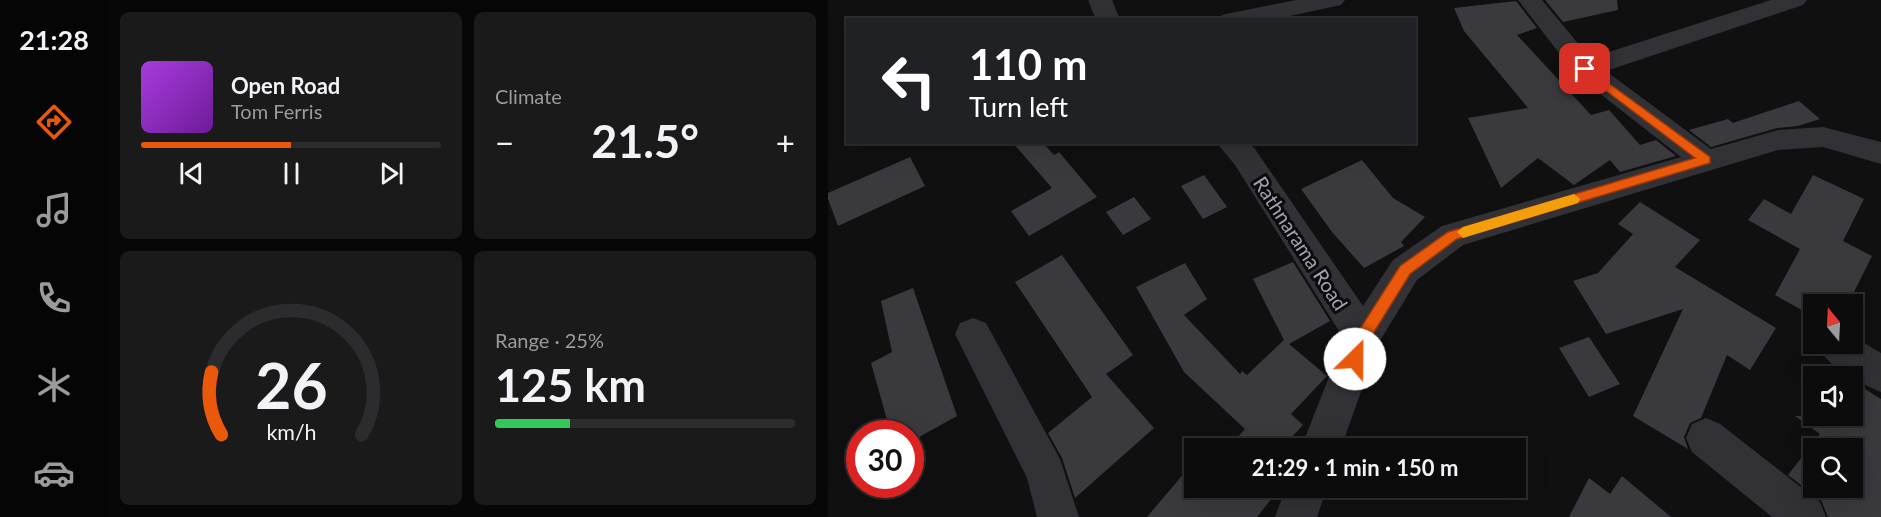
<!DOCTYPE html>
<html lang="en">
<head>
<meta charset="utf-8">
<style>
	body { margin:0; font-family:Lato,sans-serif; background:#1a1a1b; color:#f1f3f6; height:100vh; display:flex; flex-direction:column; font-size:22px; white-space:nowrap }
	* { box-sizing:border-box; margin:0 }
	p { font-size:20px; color:#9a9b9d }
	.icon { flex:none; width:33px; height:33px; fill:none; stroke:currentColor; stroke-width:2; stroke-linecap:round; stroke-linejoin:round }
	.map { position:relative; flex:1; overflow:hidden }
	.details { display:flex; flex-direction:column; gap:12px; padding:12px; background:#070707; width:720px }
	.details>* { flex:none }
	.hud { position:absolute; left:18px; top:18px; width:570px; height:126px; border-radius:0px; box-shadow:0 6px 24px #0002,0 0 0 2px #2c2c2e; background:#202124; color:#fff; overflow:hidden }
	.needle { width:39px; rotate:342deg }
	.fabs { position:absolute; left:975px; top:294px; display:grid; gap:12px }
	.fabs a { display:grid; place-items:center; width:60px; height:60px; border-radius:0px; background:#0c0c0d; box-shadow:0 6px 24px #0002,0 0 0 2px #2c2c2e; font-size:30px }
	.speed { position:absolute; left:18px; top:420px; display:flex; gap:12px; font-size:30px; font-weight:700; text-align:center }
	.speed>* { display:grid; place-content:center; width:78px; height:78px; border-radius:50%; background:#0c0c0d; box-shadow:0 6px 24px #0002,0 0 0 2px #2c2c2e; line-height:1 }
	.speed .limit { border:9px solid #d22; background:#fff; color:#111 }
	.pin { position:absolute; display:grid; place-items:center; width:51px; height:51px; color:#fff; margin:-26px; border-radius:12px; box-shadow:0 3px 9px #0006 }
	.me { position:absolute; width:66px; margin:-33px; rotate:23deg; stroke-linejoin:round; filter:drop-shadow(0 0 4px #0008) }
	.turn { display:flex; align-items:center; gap:21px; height:126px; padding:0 24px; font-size:27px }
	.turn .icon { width:78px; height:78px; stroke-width:2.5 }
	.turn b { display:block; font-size:42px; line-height:51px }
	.big { font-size:45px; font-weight:700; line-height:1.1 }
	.details .tile { flex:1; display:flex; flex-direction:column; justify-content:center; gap:9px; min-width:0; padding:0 21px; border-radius:9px; background:#1a1a1b }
	.details .dial { align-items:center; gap:0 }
	.dial svg { height:156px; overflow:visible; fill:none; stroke:#2c2c2e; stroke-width:7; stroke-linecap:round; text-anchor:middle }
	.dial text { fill:#f1f3f6; stroke:none }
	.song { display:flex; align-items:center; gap:18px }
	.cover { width:72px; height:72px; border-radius:9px; background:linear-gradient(135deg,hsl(280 70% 55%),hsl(280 70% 35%)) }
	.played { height:6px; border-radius:3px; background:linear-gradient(90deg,#ea580c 50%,#2c2c2e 50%) }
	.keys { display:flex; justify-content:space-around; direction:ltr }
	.heat { display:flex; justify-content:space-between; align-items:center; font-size:33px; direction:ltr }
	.charge { height:9px; border-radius:4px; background:linear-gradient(90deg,#34c759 25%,#2c2c2e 0) }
	.details .tiles { flex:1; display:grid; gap:12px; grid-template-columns:repeat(2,1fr) }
	.trip { position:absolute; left:356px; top:438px; width:342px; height:60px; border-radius:0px; background:#0c0c0d; box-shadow:0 6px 24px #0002,0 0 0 2px #2c2c2e; font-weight:700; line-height:60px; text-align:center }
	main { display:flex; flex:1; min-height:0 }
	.dock { display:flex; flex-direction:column; width:108px; justify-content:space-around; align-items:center; background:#050505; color:#9a9b9d }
	.dock .icon { width:42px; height:42px }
	.dock .on { color:#ea580c }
	.dock b { font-size:27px; color:#f1f3f6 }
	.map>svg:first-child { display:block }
	.building { fill:#3a3a3e; fill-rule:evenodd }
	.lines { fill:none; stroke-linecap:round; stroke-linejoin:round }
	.minor { fill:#313136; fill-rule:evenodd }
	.route { fill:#ea580c; stroke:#983908; stroke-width:1.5 }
	.slow { fill:#f59e0b }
	.labels { text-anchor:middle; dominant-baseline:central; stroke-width:6; stroke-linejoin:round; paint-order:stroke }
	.street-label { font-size:20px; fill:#a1a3b2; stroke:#0b0b0c }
</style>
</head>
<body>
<main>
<nav class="dock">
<b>21:28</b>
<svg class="icon on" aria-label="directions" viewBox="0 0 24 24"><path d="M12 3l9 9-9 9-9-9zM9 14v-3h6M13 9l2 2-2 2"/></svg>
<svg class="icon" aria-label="music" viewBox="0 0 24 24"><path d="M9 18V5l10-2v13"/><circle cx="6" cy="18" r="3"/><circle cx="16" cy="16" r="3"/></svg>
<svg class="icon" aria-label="phone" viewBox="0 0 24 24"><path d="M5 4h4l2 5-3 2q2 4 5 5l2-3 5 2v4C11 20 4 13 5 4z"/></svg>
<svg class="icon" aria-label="climate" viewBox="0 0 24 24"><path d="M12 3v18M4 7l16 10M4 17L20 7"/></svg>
<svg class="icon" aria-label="car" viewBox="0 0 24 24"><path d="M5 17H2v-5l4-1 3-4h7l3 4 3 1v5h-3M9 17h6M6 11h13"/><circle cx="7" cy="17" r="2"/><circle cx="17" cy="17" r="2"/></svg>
</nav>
<section class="details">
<div class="tiles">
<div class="tile">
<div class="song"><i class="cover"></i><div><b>Open Road</b><p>Tom Ferris</p></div></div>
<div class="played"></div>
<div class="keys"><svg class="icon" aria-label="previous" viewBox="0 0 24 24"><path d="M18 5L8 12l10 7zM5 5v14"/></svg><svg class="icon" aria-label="pause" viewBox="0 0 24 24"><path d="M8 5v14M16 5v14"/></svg><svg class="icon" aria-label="next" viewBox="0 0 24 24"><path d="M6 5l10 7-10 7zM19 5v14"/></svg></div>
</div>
<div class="tile"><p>Climate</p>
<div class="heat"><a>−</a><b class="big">21.5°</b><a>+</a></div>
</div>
<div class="tile dial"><svg viewBox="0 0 100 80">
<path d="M14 69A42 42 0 1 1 86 69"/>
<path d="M14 69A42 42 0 0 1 9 37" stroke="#ea580c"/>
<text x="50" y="56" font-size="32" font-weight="700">26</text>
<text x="50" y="72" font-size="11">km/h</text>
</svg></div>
<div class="tile"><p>Range · 25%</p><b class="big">125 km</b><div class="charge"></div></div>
</div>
</section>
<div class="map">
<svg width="1053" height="517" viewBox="0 0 1053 517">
	<rect width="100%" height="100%" fill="#101011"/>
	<path class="building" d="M717,0H789L790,10L735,22Z
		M688,1L709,28L689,35L763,115L781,110L812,145L828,140L848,156L792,172L782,160L746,185L710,158L673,188L640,118L700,108L636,31L626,8Z
		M971,101L992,119L970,126L949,128L883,147L861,130L900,119L905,123Z
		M184,142H214L226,155L231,152L269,197L201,236L183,211L224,188Z
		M82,157L97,186L10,226L0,199V193Z
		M534,160L565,198L597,217L573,242L576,246L536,268L504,232L473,189Z
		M376,175L399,207L375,219L353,186Z
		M985,175L1036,199L1015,241L1044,256L1020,304H986V317L947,295L972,249L920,220L936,199L963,214Z
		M306,197L323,219L295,235L278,212Z
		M812,202L872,240L847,267L948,328L922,370L899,355L873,418L862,423L856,437L860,449L805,416L855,309L778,334L745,281L770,273L805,234L790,224Z
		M234,255L305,355L278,374L326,428L247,498L234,458L220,433L264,397L187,282Z
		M465,262L502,321L461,344L499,376L463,414L475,425L454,448H400L417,429L356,372L308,287L357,263L379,299L356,315L412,374L414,371L419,375L456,340L425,279Z
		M85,288L129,416L82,442V434H63L43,363L64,352L53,301Z
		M761,337L792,384L761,397L731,348Z
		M1024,381L1053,399V517H1000L993,500L960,475L992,434L967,416H1024ZM986,448H1024V488H986Z
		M363,465L366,468V488H452L429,517H319Z
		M794,476L843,517H741L761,478L782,494Z"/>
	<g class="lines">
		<path class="minor" d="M260,0H284L292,20H268Z
			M468,0H517L513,5L443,20H391L394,15L403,13Z
			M690,0H714L762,58L943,0H979L975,5L778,71L883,149L950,130L995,127L1053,142V164L995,147L950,150L635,245L589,280L550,344L513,448H473L516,339L407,165L388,142H420L427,149L535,306L565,260L614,226L853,157L748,75Z
			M145,318L158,323L232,459L251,517H209L199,478L127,334L132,323Z
			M1024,336L1053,353V392C1031,383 998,366 988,344H1024Z
			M878,418L892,424L992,502L998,517H944L864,452L858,438L864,424Z
			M458,488H499L489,517H447Z"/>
	</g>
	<path class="route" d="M757,66L882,157V163L629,239L582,274L541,340L532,364L527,366L521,364L519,359L530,332L572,266L620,232L867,158L753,72V67Z"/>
	<path class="slow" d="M746,194L752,199L750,203L635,238L629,232L635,227Z"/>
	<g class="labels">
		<g class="street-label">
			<text transform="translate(473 243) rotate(57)">Rathnarama Road</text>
		</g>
	</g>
</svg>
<div class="fabs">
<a><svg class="needle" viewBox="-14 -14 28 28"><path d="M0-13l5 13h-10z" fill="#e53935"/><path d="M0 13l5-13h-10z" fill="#9a9b9d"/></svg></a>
<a><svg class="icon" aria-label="sound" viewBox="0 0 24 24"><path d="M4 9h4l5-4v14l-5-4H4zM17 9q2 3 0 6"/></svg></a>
<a><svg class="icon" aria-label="search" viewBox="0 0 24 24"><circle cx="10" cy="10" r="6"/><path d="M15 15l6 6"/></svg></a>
</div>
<div class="speed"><div class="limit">30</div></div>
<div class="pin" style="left:757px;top:69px;background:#d93025"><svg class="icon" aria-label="arrive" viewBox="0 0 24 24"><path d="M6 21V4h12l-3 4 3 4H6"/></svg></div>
<svg class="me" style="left:527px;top:359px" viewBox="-20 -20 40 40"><circle r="19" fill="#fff"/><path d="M0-13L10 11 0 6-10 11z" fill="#ea580c"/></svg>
<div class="trip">21:29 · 1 min · 150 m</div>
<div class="hud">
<div class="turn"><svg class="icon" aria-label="left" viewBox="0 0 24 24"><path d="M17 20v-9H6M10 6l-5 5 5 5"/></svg><div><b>110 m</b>Turn left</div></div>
</div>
</div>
</main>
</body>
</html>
